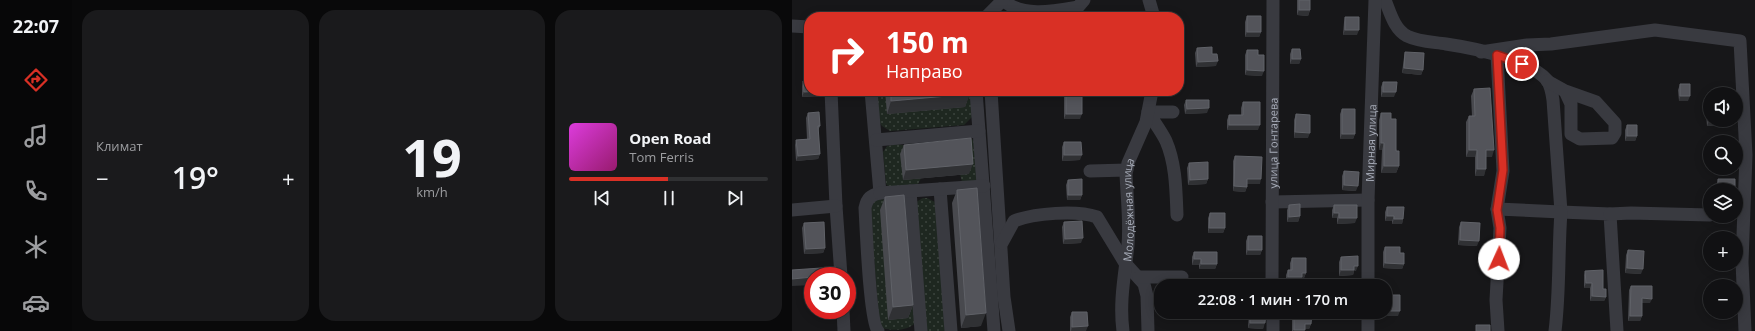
<!DOCTYPE html>
<html lang="ru">
<head>
<meta charset="utf-8">
<style>
	body { margin:0; font-family:"Open Sans",sans-serif; background:#1a1a1c; color:#f1f3f6; height:100vh; display:flex; flex-direction:column; font-size:15px; white-space:nowrap }
	* { box-sizing:border-box; margin:0 }
	p { font-size:13px; color:#9c9da0 }
	.icon { flex:none; width:22px; height:22px; fill:none; stroke:currentColor; stroke-width:2; stroke-linecap:round; stroke-linejoin:round }
	.map { position:relative; flex:1; overflow:hidden }
	.drawer { display:flex; flex-direction:column; gap:10px; padding:10px; background:#09090a; width:720px }
	.drawer>* { flex:none }
	.guide { position:absolute; left:12px; top:12px; width:380px; height:84px; border-radius:16px; box-shadow:0 2px 10px #0003,0 0 0 1px #303133; background:#d93025; color:#fff; overflow:hidden }
	.tools { position:absolute; left:911px; top:87px; display:grid; gap:8px }
	.tools a { display:grid; place-items:center; width:40px; height:40px; border-radius:50%; background:#111113; box-shadow:0 2px 10px #0003,0 0 0 1px #303133; font-size:20px }
	.speed { position:absolute; left:12px; top:267px; display:flex; gap:8px; font-size:20px; font-weight:700; text-align:center }
	.speed>* { display:grid; place-content:center; width:52px; height:52px; border-radius:50%; background:#111113; box-shadow:0 2px 10px #0003,0 0 0 1px #303133; line-height:1 }
	.speed .limit { border:6px solid #d22; background:#fff; color:#111 }
	.pin { position:absolute; display:grid; place-items:center; width:34px; height:34px; color:#fff; margin:-17px; border:2px solid #fff; border-radius:50%; box-shadow:0 1px 4px #0007 }
	.me { position:absolute; width:44px; margin:-22px; rotate:2deg; stroke-linejoin:round; filter:drop-shadow(0 0 3px #0008) }
	.turn { display:flex; align-items:center; gap:14px; height:84px; padding:0 16px; font-size:18px }
	.turn .icon { width:52px; height:52px; stroke-width:2.5 }
	.turn b { display:block; font-size:28px; line-height:34px }
	.big { font-size:30px; font-weight:600; line-height:1.1 }
	.drawer .card { flex:1; display:flex; flex-direction:column; justify-content:center; gap:6px; min-width:0; padding:0 14px; border-radius:16px; background:#1a1a1c }
	.drawer .dial { align-items:center; gap:0 }
	.dial b { font-size:52px; line-height:1 }
	.song { display:flex; align-items:center; gap:12px }
	.cover { width:48px; height:48px; border-radius:6px; background:linear-gradient(135deg,hsl(300 70% 55%),hsl(320 70% 35%)) }
	.played { height:4px; border-radius:2px; background:linear-gradient(90deg,#d93025 50%,#303133 50%) }
	.keys { display:flex; justify-content:space-around; direction:ltr }
	.heat { display:flex; justify-content:space-between; align-items:center; font-size:22px; direction:ltr }
	.drawer .tiles { flex:1; display:grid; gap:10px; grid-template-columns:repeat(3,1fr) }
	.trip { position:absolute; left:362px; top:279px; width:238px; height:40px; border-radius:16px; background:#111113; box-shadow:0 2px 10px #0003,0 0 0 1px #303133; font-weight:600; line-height:40px; text-align:center }
	main { display:flex; flex:1; min-height:0 }
	.dock { display:flex; flex-direction:column; width:72px; justify-content:space-around; align-items:center; background:#070708; color:#9c9da0 }
	.dock .icon { width:28px; height:28px }
	.dock .selected { color:#d93025 }
	.dock b { font-size:18px; color:#f1f3f6 }
	.map>svg:first-child { display:block }
	.grass { fill:url(#grass-dots) }
	.lines { fill:none; stroke-linecap:round; stroke-linejoin:round }
	.minor { stroke:#393a40; stroke-width:13 }
	.wall { fill:#48494e }
	.shaded-wall { fill:#303134 }
	.building { fill:#53545a; stroke:#606268 }
	.route-casing { stroke:#8d1f18; stroke-width:10 }
	.route { stroke:#d93025; stroke-width:7 }
	.labels { text-anchor:middle; dominant-baseline:central; stroke-width:4; stroke-linejoin:round; paint-order:stroke }
	.street-label { font-size:11px; fill:#a8adb9; stroke:#121214 }
</style>
</head>
<body>
<main>
<nav class="dock">
<b>22:07</b>
<svg class="icon selected" aria-label="directions" viewBox="0 0 24 24"><path d="M12 3l9 9-9 9-9-9zM9 14v-3h6M13 9l2 2-2 2"/></svg>
<svg class="icon" aria-label="music" viewBox="0 0 24 24"><path d="M9 18V5l10-2v13"/><circle cx="6" cy="18" r="3"/><circle cx="16" cy="16" r="3"/></svg>
<svg class="icon" aria-label="phone" viewBox="0 0 24 24"><path d="M5 4h4l2 5-3 2q2 4 5 5l2-3 5 2v4C11 20 4 13 5 4z"/></svg>
<svg class="icon" aria-label="climate" viewBox="0 0 24 24"><path d="M12 3v18M4 7l16 10M4 17L20 7"/></svg>
<svg class="icon" aria-label="car" viewBox="0 0 24 24"><path d="M5 17H2v-5l4-1 3-4h7l3 4 3 1v5h-3M9 17h6M6 11h13"/><circle cx="7" cy="17" r="2"/><circle cx="17" cy="17" r="2"/></svg>
</nav>
<section class="drawer">
<div class="tiles">
<div class="card"><p>Климат</p>
<div class="heat"><a>−</a><b class="big">19°</b><a>+</a></div>
</div>
<div class="card dial"><b>19</b><p>km/h</p></div>
<div class="card">
<div class="song"><i class="cover"></i><div><b>Open Road</b><p>Tom Ferris</p></div></div>
<div class="played"></div>
<div class="keys"><svg class="icon" aria-label="previous" viewBox="0 0 24 24"><path d="M18 5L8 12l10 7zM5 5v14"/></svg><svg class="icon" aria-label="pause" viewBox="0 0 24 24"><path d="M8 5v14M16 5v14"/></svg><svg class="icon" aria-label="next" viewBox="0 0 24 24"><path d="M6 5l10 7-10 7zM19 5v14"/></svg></div>
</div>
</div>
</section>
<div class="map">
<svg width="963" height="331" viewBox="0 0 963 331">
	<defs>
		<pattern id="grass-dots" width="8" height="8" patternUnits="userSpaceOnUse"><rect width="8" height="8" fill="#1e2720"/><path d="M2 2h.1M6 6h.1" fill="none" stroke="#3c443e" stroke-width="1.8" stroke-linecap="round"/></pattern>
	</defs>
	<rect width="100%" height="100%" fill="#171719"/>
	<path class="grass" d="M84,91H180L181,116L172,125L98,131L90,126L87,122Z
		M178,138L183,141L185,179L182,182H170L168,174L177,173Z
		M106,144L114,146L118,153L109,154L129,178L126,184L97,187L94,184L91,152L95,146Z
		M108,198L124,322C117,331 101,331 90,328L87,321L78,207L84,200Z
		M131,198H135L143,202L156,331H132L124,202Z"/>
	<g class="lines">
		<g class="minor">
			<path d="M211,0C230,18 263,11 286,7L292,0"/>
			<path d="M357,0L362,17"/>
			<path d="M593,0C598,12 602,29 615,36C627,42 642,42 654,44C681,48 736,59 755,80C759,86 760,93 761,100L769,212L818,214L825,331"/>
			<path d="M194,17L211,0"/>
			<path d="M0,26L17,27"/>
			<path d="M689,52L735,45L759,44L863,30L948,41L954,155L950,262L953,331"/>
			<path d="M705,55L711,171L705,209L708,228L704,300L706,331"/>
			<path d="M755,81L773,91L804,102L823,123V133L820,138L788,139L779,134V104L773,91"/>
			<path d="M39,91L44,206L49,276"/>
			<path d="M79,91L88,193C79,195 75,198 73,208C74,226 78,323 86,331"/>
			<path d="M184,91L202,331"/>
			<path d="M199,91L212,297L217,331"/>
			<path d="M381,112H356C362,122 369,131 374,141C384,164 384,191 385,215"/>
			<path d="M84,140L187,131"/>
			<path d="M298,171L335,170"/>
			<path d="M148,189L159,331"/>
			<path d="M118,191L129,331"/>
			<path d="M88,193L192,186"/>
			<path d="M480,202L576,200"/>
			<path d="M705,209L769,212C766,251 768,291 763,331"/>
			<path d="M0,210L44,206"/>
			<path d="M818,214L839,213L918,215"/>
			<path d="M210,243L222,221C242,213 285,210 305,217L333,263L352,284L355,296L356,331"/>
			<path d="M347,277H390"/>
			<path id="s1" d="M480,286L481,0"/>
			<path id="s2" d="M576,286V200L583,0"/>
			<path d="M51,310L52,331"/>
			<path d="M481,312V331"/>
			<path id="s3" d="M331,331C327,301 333,274 336,245C338,222 335,197 334,174L336,163L354,122L360,91"/>
			<path d="M576,331V312"/>
		</g>
	</g>
	<path class="wall" d="M505,0H518V10L516,16L505,15Z
		M455,16L469,32L467,37H453V22Z
		M553,17L565,35H551L552,22Z
		M405,48L420,54L424,66L404,67L403,53Z
		M500,49L509,59L507,64H498V54Z
		M455,50L466,55L470,76L453,75V55Z
		M613,52L631,70L629,75L610,73L612,57Z
		M11,81L31,91L29,96L10,97V86Z
		M591,82L602,97H589V87Z
		M888,84L896,101H887L886,90Z
		M682,89L700,157H694L692,176H683V157H674V122L677,116H680L679,96Z
		M93,91H178L173,107L95,114Z
		M272,91H290L288,119H272Z
		M394,100L415,113L393,114L392,105Z
		M451,102L466,130H435V120L437,115H449V108Z
		M550,109L563,134L561,139H548V114Z
		M916,109L938,120L936,125L915,126L914,114Z
		M16,113L28,126L26,131L28,154L26,159L4,161L3,145L4,140L15,139L14,118Z
		M589,113L599,119L607,166L604,173H589L590,150H587V120Z
		M504,114L516,138H502V120Z
		M835,125L845,136L843,141H833V130Z
		M272,142L288,160L270,161V147Z
		M112,145L177,174L111,180L108,154Z
		M443,156L468,184H455V187L453,192L441,191V161Z
		M397,163L416,179L414,184L396,185L395,168Z
		M552,171L564,191L550,190V176Z
		M926,179L943,190H924L925,184Z
		M276,180L290,195L288,200H275L274,185Z
		M165,190L189,326L169,328L160,203Z
		M93,197L121,305L116,318L96,320L88,210Z
		M497,205L508,216L506,222H495V210Z
		M542,205L563,223L545,224V218H540V210Z
		M595,207L611,219L610,224H600V221H593V212Z
		M418,213L433,228L431,233H416V218Z
		M272,222L289,243L271,244L270,227Z
		M669,222L685,246L666,245L667,227Z
		M12,223L33,248L31,253L12,254L10,228Z
		M456,236L470,250L468,255H454V241Z
		M593,247L608,253L612,264L610,269L591,268V252Z
		M836,250L849,274L833,273L834,255Z
		M402,252L425,264L423,269H407V265H400V257Z
		M549,257L564,271H562L561,275L547,276V262Z
		M500,258L514,273L512,278H509L508,283L494,282V275L496,270H498V263Z
		M793,271L811,289L814,297L812,301H798V288H792V275Z
		M839,286L858,303H850V316L848,321H836L837,290Z
		M280,312L294,331H278V317Z
		M457,312H474L471,329L456,328Z
		M500,312H520L519,324L517,329H513L512,331H500Z"/>
	<path class="shaded-wall" d="M507,10H518L516,16L505,15Z
		M553,30H567L565,35H551Z
		M455,32H469L467,37H453Z
		M500,59H509L507,64H498Z
		M426,61L424,66L404,67L406,62Z
		M612,68L631,70L629,75L610,73Z
		M455,70L472,71L470,76L453,75Z
		M31,91L29,96L10,97L12,92Z
		M591,92H604L602,97H589Z
		M178,94L173,107L95,114L99,101Z
		M888,96H898L896,101H887Z
		M417,108L415,113L393,114L395,109Z
		M274,114H290L288,119H272Z
		M938,120L936,125L915,126L917,121Z
		M437,125H468L466,130H435Z
		M503,132L518,133L516,138H502Z
		M550,134H563L561,139H548Z
		M835,136H845L843,141H833Z
		M589,143H592L590,150H587Z
		M677,150H685L683,157H674Z
		M694,150H702L700,157H692Z
		M28,154L26,159L4,161L6,156Z
		M272,155H290L288,160L270,161Z
		M181,164L177,174L111,180L114,170Z
		M592,166H607L604,173H589Z
		M685,169H694L692,176H683Z
		M416,179L414,184L396,185L398,180Z
		M455,179H469L468,184H454Z
		M552,185L566,186L564,191L550,190Z
		M442,186L455,187L453,192L441,191Z
		M276,195H290L288,200H275Z
		M542,213H547L545,218H540Z
		M508,216L506,222H495L497,217Z
		M595,216H602L600,221H593Z
		M547,218H565L563,223L545,224Z
		M602,219H611L610,224H600Z
		M417,228H433L431,233H416Z
		M291,238L289,243L271,244L273,239Z
		M668,240L687,241L685,246L666,245Z
		M33,248L31,253L12,254L14,249Z
		M456,250H470L468,255H454Z
		M402,259H409L407,265H400Z
		M593,263L612,264L610,269L591,268Z
		M409,264H425L423,269H407Z
		M562,266H566L564,271H562L561,275L547,276L549,270Z
		M835,268L851,269L849,274L833,273Z
		M510,273H514L512,278H509L508,283L494,282L496,277Z
		M21,277V285L0,286V279Z
		M794,283H800L798,288H792Z
		M800,296L814,297L812,301H798Z
		M850,298L860,299L858,303H848Z
		M121,305L116,318L96,320L101,307Z
		M593,311H608L606,316H590L591,312H593Z
		M194,313L189,326L169,328L174,315Z
		M838,316H850L848,321H836Z
		M458,323H473L471,329L456,328Z
		M513,324H519L517,329H511Z
		M296,326L294,331H279L280,327Z
		M502,330H513L512,331H501Z"/>
	<path class="building" d="M507,0H518V10H507Z
		M455,16H469V32H455Z
		M553,17H567V30H553Z
		M420,47V54H425L426,61L406,62L405,48Z
		M500,49H508L509,59H500Z
		M455,50H466V55H472V71L455,70Z
		M613,52L632,53L631,70L612,68Z
		M17,80V91H31L12,92L11,81Z
		M591,82H605L604,92H591Z
		M888,84H898V96H888Z
		M698,88L702,150H694V169H685V150H677V116H683L682,89Z
		M99,91H178V94L99,101Z
		M274,91H290V114H274Z
		M394,100H417V108L395,109Z
		M451,102H468V125H437V115H451Z
		M550,109H563V134H550Z
		M916,109H918V120H937L917,121Z
		M27,112L28,126H26L28,154L6,156L4,140L18,139L16,113Z
		M589,113H599V119H604V151H607V166H592V143H589Z
		M504,114L518,115V133L503,132Z
		M835,125H845V136H835Z
		M179,138L181,164L114,170L112,145Z
		M272,142H289L290,155H272Z
		M443,156L470,157L469,179H455V187L442,186Z
		M416,162V179L398,180L397,163Z
		M552,171L567,172L566,186L552,185Z
		M290,179V195H276V180Z
		M926,179H943V190H926Z
		M185,188L194,313L174,315L165,190Z
		M112,195L121,305L101,307L93,197Z
		M508,204V216L497,217V205Z
		M542,205H565V218H547V213H542Z
		M595,207H612L611,219H602V216H595Z
		M418,213H433V228H417Z
		M290,221L291,238L273,239L272,222Z
		M32,222L33,248L14,249L12,223Z
		M669,222L688,223L687,241L668,240Z
		M456,236H470V250H456Z
		M593,247H608V253H612V264L593,263Z
		M836,250L852,251L851,269L835,268Z
		M402,252H425V264H409V259H402Z
		M566,256V266H562V270H549V257Z
		M500,258H514V273H510V277H496V270H500Z
		M44,267L45,273L48,275L21,276V277L0,279V270Z
		M811,270V289H814V297L800,296V283H794L793,271Z
		M839,286H860V299L850,298V316H838Z
		M593,295H608V311H593Z
		M280,312H295L296,326L280,327Z
		M458,312H474L473,323H458Z
		M502,312H520L519,324H513V330H502Z
		M684,325H698V331H684Z"/>
	<g class="lines">
		<g class="route-casing">
			<path id="route" d="M707,259L708,228L705,210L711,170L705,55L730,64"/>
		</g>
		<use href="#route" class="route"/>
	</g>
	<g class="labels">
		<g class="street-label">
			<text stroke="none"><textPath href="#s1" startOffset="143">улица Гонтарева</textPath></text>
			<text stroke="none"><textPath href="#s2" startOffset="143">Мирная улица</textPath></text>
			<text stroke="none"><textPath href="#s3" startOffset="122">Молодёжная улица</textPath></text>
		</g>
	</g>
</svg>
<div class="tools">
<a><svg class="icon" aria-label="sound" viewBox="0 0 24 24"><path d="M4 9h4l5-4v14l-5-4H4zM17 9q2 3 0 6"/></svg></a>
<a><svg class="icon" aria-label="search" viewBox="0 0 24 24"><circle cx="10" cy="10" r="6"/><path d="M15 15l6 6"/></svg></a>
<a><svg class="icon" aria-label="layers" viewBox="0 0 24 24"><path d="M12 4l9 5-9 5-9-5zM3 14l9 5 9-5"/></svg></a>
<a>+</a>
<a>−</a>
</div>
<div class="speed"><div class="limit">30</div></div>
<div class="pin" style="left:730px;top:64px;background:#d93025"><svg class="icon" aria-label="arrive" viewBox="0 0 24 24"><path d="M6 21V4h12l-3 4 3 4H6"/></svg></div>
<svg class="me" style="left:707px;top:259px" viewBox="-20 -20 40 40"><circle r="19" fill="#fff"/><path d="M0-13L10 11 0 6-10 11z" fill="#d93025"/></svg>
<div class="trip">22:08 · 1 мин · 170 m</div>
<div class="guide">
<div class="turn"><svg class="icon" aria-label="right" viewBox="0 0 24 24"><path d="M7 20v-9h11M14 6l5 5-5 5"/></svg><div><b>150 m</b>Направо</div></div>
</div>
</div>
</main>
</body>
</html>
